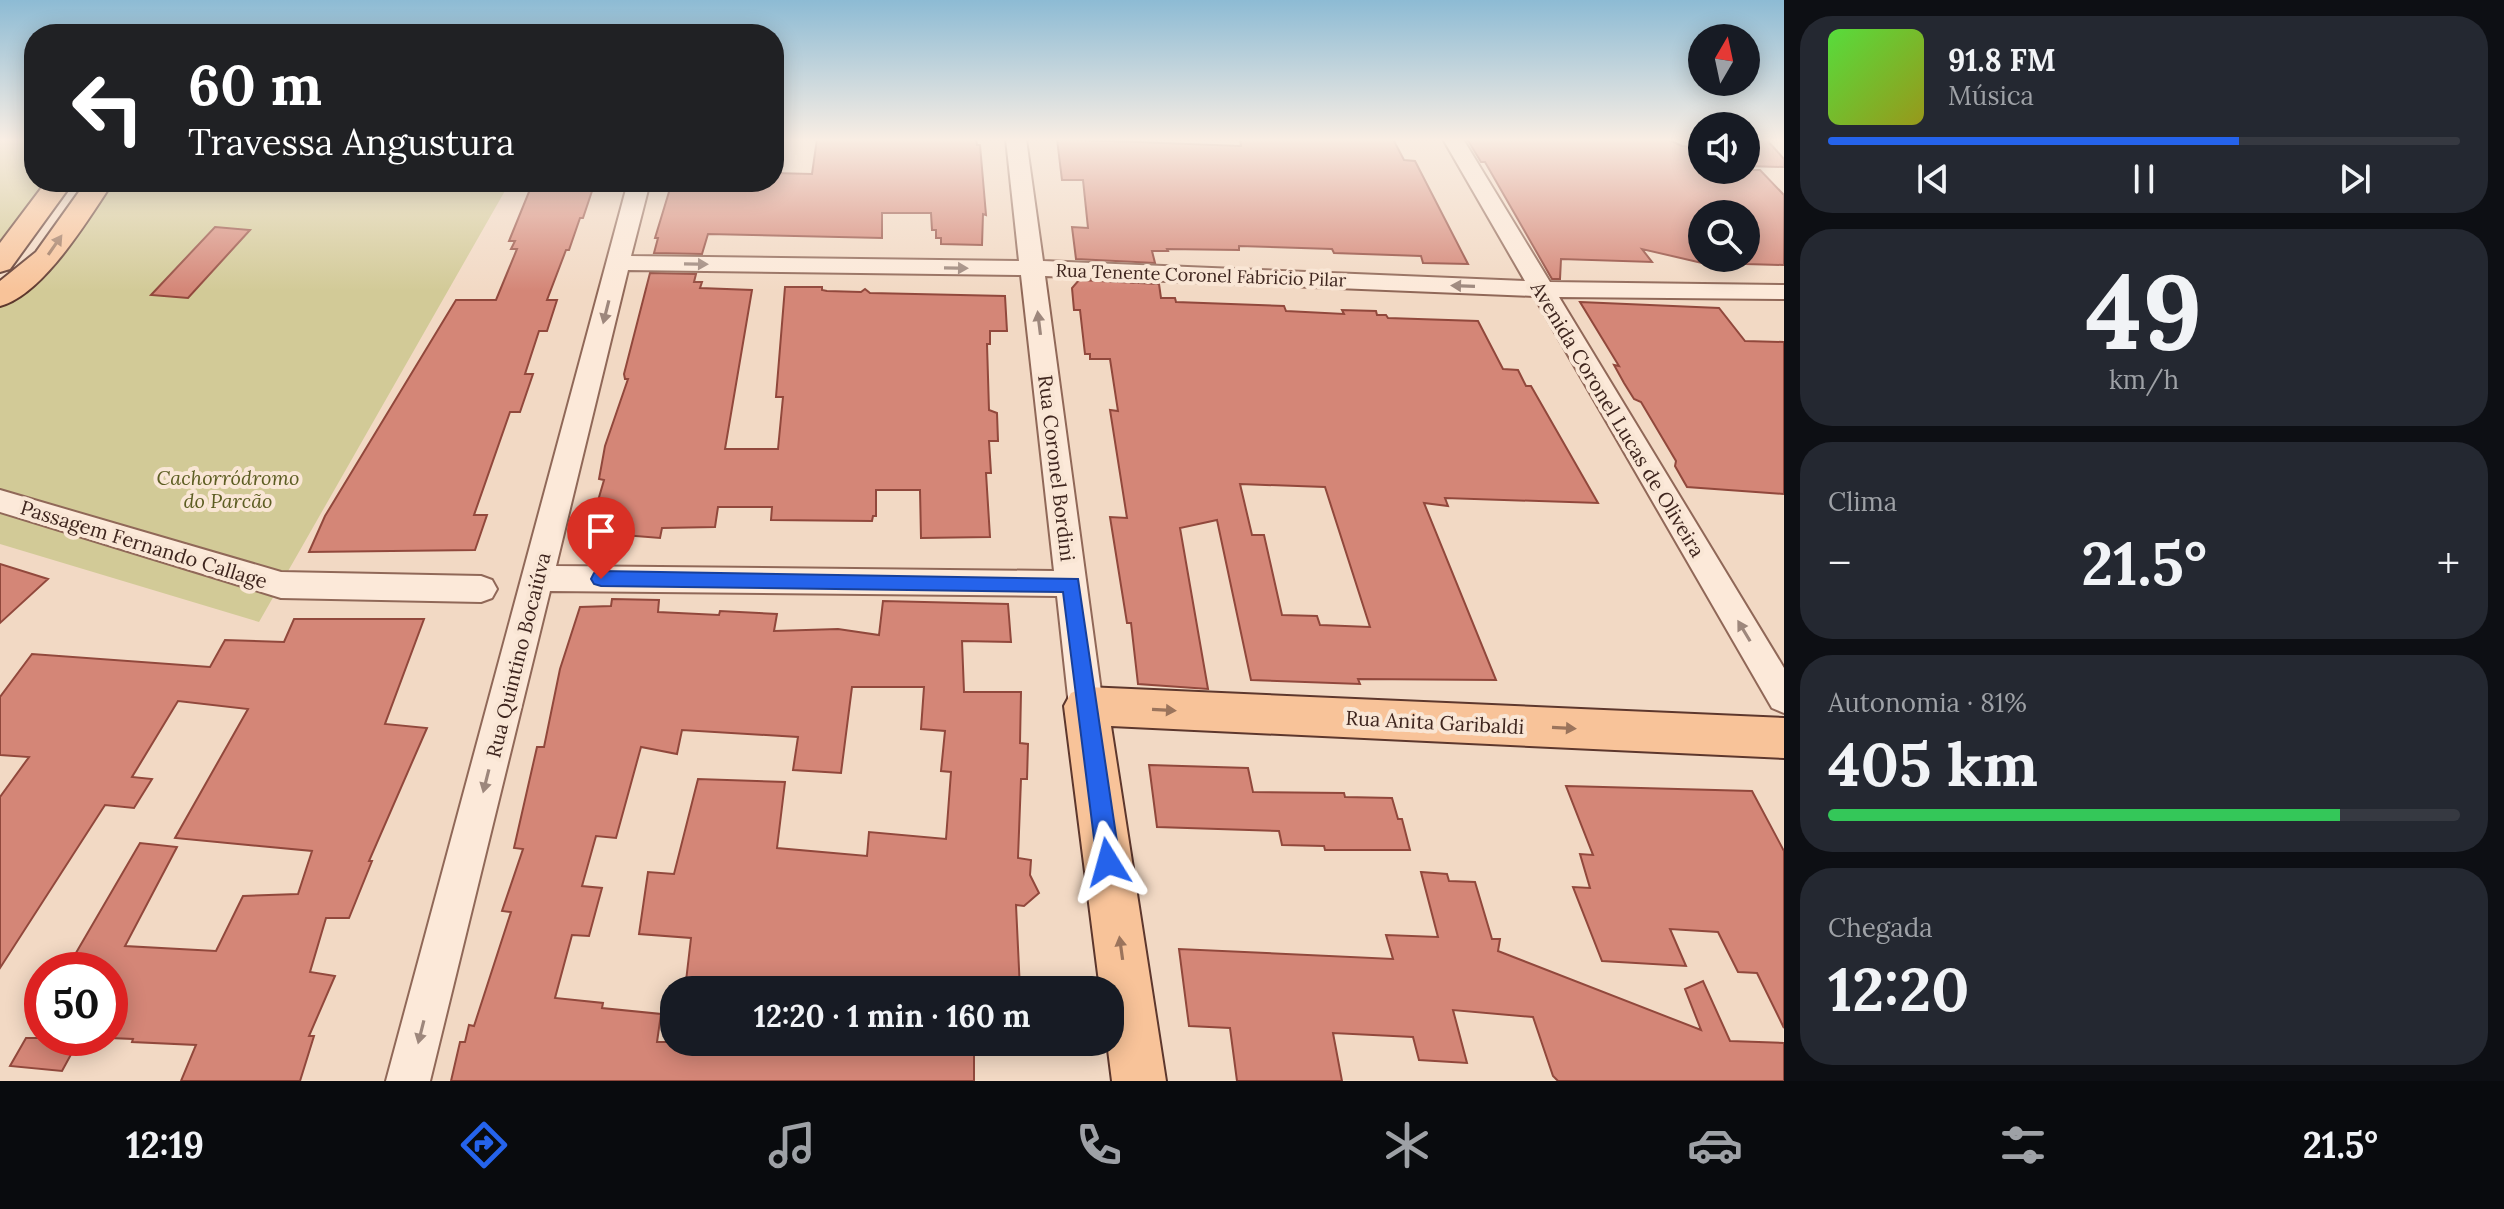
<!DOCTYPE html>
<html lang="pt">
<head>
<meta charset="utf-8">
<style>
	body { margin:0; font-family:Lora,serif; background:#242831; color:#f1f3f6; height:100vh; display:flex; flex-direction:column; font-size:30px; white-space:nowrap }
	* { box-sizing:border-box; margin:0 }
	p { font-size:26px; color:#9ea1a6 }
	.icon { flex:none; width:44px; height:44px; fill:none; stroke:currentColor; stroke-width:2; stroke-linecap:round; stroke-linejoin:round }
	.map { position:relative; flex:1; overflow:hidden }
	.sheet { display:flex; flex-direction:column; gap:16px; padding:16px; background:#0d0f14; width:720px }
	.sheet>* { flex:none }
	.hud { position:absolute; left:24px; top:24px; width:760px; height:168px; border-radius:32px; box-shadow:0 4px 20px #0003; background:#202124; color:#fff; overflow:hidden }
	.needle { width:52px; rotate:9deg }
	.controls { position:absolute; left:1688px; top:24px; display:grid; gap:16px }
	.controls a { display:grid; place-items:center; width:72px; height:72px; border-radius:50%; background:#171b24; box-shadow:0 4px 20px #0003; font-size:40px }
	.speed { position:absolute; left:24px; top:952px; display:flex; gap:16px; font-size:40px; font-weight:700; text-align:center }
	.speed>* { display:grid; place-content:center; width:104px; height:104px; border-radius:50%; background:#171b24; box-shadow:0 4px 20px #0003; line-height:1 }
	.speed .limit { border:12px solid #d22; background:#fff; color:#111 }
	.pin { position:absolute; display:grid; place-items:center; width:68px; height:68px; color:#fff; margin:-82px -34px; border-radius:50% 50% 50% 0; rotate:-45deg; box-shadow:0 0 8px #0007 }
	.pin .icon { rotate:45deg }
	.me { position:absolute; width:88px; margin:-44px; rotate:352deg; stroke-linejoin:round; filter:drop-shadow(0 0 6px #0008) }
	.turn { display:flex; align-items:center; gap:28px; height:168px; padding:0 32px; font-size:36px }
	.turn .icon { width:104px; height:104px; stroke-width:2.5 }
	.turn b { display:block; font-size:56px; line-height:68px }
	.big { font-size:60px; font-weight:700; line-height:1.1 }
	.sheet .card { flex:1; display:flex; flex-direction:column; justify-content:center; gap:12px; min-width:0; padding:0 28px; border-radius:32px; background:#242831 }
	.sheet .dial { align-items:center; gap:0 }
	.dial b { font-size:104px; line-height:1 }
	.song { display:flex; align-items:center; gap:24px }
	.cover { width:96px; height:96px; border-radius:12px; background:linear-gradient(135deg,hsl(110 70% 55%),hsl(60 70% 35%)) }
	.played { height:8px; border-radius:4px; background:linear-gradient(90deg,#2563eb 65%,#363941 65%) }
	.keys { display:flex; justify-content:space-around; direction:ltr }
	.heat { display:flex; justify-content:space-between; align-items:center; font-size:44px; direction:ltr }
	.charge { height:12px; border-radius:6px; background:linear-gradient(90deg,#34c759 81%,#363941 0) }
	.trip { position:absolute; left:660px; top:976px; width:464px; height:80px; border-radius:32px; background:#171b24; box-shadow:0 4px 20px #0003; font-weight:700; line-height:80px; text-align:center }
	.tab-bar { display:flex; height:128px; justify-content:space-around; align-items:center; background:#090b0e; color:#9ea1a6 }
	.tab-bar .icon { width:56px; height:56px }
	.tab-bar .selected { color:#2563eb }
	.tab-bar b { font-size:36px; color:#f1f3f6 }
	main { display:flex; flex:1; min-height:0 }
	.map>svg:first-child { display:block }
	.green { fill:#d2ca97 }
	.building { fill:#d48677; stroke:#91483c; stroke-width:2; fill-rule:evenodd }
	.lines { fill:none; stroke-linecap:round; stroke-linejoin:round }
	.minor-casing { stroke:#906858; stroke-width:4 }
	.major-casing { stroke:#5d372d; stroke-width:4 }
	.minor { fill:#fce9d9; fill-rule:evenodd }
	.major { fill:#f8c399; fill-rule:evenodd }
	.oneway { fill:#9b745c }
	.oneway2 { fill:#9d877c }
	.route { fill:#2563eb; stroke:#184099; stroke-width:2 }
	.labels { text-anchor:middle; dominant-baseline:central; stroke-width:8; stroke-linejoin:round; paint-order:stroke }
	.far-street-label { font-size:18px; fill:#3e251e; stroke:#f9e6d5 }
	.street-label { font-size:20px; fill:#3e251e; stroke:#f9e6d5 }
	.park-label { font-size:20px; font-style:italic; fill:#5c5d22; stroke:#f9e6d5 }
</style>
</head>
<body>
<main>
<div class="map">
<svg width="1784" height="1081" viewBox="0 0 1784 1081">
	<rect width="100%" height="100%" fill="#f2d9c4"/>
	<path class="green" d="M0,139H34V182H49L0,246Z
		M110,182H510L259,622L0,544V308L59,256Z"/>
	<path class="building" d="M817,139H976L977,145H980L986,215L983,214L982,245L941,244V238H936V230H932L931,213H882V238L708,234L702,254L654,253L658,238H655L672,182H774V173L812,174Z
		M1057,139L1241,146L1240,139H1393L1404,160L1415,161L1468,264L1423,263L1421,256L1334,253L1332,249L1239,246V250L1167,249L1168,251H1152L1155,263L1076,259L1072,227L1088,228L1083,180H1062Z
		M1467,139H1667L1682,146L1702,147V170H1760L1784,195V265L1746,264V214H1702V263L1642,249L1652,262L1561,259L1560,279H1552L1485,162H1481Z
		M1746,139H1766L1784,159V167L1746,166Z
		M533,182H595L583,218H580L569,250H566L547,300H557L547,331H539L525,374H533L520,412H510L474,515H487L475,550L309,552L325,516L456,300H496L517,249H511L515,241H509Z
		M215,227L250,230L188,298L151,295Z
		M650,273L696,274L694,282H702L700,288L752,290L725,449H778L783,397H776L785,287H822V290L827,291L861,292L865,289L870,293L1005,296L1007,331H990V344H987L989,410L997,413L998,441H989L991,473H986L990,537L921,538L920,490H876V516H873L872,521L771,520L772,507H718L715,527L662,528L660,538L599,533L603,518H593L604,480L599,479L605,446L628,379H625L624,374Z
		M1079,280L1159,284L1161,298H1175L1176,302L1284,306L1286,311L1344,314L1342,310L1376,311L1377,315H1386L1388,318L1478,321L1503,369L1518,370L1526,386H1531L1598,503L1445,498L1448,506L1424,503L1496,680L1358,679L1360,684L1251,680L1217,520L1180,528L1208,689L1138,684L1131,623H1127L1110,517L1127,518L1110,410L1118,411L1110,359H1090V354H1085L1080,310H1074L1072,288ZM1240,484L1325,487L1370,627L1320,625L1317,616L1282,615L1264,535H1252Z
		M1580,302L1719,308L1745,341L1784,342V494L1687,487L1675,466L1676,461L1641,402L1634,399L1624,383L1614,365L1619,366Z
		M0,564L48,579L0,623Z
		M612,599L659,600L658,612L719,615L720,611L777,614L774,631L838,629L879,635L883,601L1008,604L1011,642L962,641L964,692H1021L1020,743L1028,744L1027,779H1021L1018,858L1031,860L1030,875L1039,893L1024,906L1016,905L1020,990H685L691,938L639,934L648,872L674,874L698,779L785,782L777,848L867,856L869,832L946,839L951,772L941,771L945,731L921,729L924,687H852L841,773L793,770L798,737L682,730L677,754L641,747L616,838L596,836L582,886L602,888L589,936L572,935L555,998L603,1003L602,1008L661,1014L657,1042H974V1081H451L460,1042H465L469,1025L474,1026L511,912L502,911L523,849L514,848L537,747H544L560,669L580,607L611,606Z
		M294,619H424L385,724L427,728L369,861H372L349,918H326L310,972L335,976L309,1036H314L300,1081H181L196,1045L132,1042L133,1039L110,1038V970H66L140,843L177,847L125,946L216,951L243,896L298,894L312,851L175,838L248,709L178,701L132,777L152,779L134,808L105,805L0,968V797L29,757L0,755V697L32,654L210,667L225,640L284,642Z
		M1149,765L1248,768L1253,792L1344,793L1345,797L1392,798L1398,819H1402L1410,850H1325L1324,846L1282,845L1279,831L1157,827Z
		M1566,786L1752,791L1784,851V1028L1757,973L1738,972L1718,932L1670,929L1686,966L1602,961L1573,887L1590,888L1580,854L1593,855Z
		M1421,872L1447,874L1449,881L1475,882L1492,939H1500L1498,951L1701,1030L1685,989L1703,981L1730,1041L1784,1043V1081H1558L1553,1076L1533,1017L1453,1010L1467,1063L1419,1060L1413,1037L1333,1033L1342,1081H1237L1230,1028L1189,1026L1179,949L1393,959L1386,935L1438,937Z
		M26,1038H80L62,1071L10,1066Z"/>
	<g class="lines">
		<g class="minor-casing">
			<path id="minor" d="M1006,139H1026L1043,261L1525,281L1443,139H1463L1550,282L1784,285V299L1559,297L1784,668V713L1772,708L1534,296L1045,276L1103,706L1098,717L1086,721L1074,717L1069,706L1057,596L550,591L430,1081H386L628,182H650L631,256L1019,261ZM628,270L1021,275L1054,571L556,566Z
				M0,490L281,572L481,576L492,580L497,589L492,598L481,602L281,598L0,512Z"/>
		</g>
		<g class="major-casing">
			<path id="major" d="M46,182H73L10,269L0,272V243Z
				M86,182H113C89,218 43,295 0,306V281L36,252Z
				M1086,687L1784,718V758L1111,726L1166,1081H1112L1107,1042H1110V990H1100L1064,706L1071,693Z"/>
		</g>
		<use href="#minor" class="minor"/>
		<use href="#major" class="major"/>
	</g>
	<defs><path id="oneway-solid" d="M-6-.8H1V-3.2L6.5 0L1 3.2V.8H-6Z" transform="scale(2)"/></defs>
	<g class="oneway">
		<use href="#oneway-solid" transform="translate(55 245) rotate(-55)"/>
		<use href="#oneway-solid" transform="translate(1164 710) rotate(3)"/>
		<use href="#oneway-solid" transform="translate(1564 728) rotate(3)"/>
		<use href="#oneway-solid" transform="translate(1121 948) rotate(-98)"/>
	</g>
	<g class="oneway2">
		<use href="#oneway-solid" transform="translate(696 264) rotate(1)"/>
		<use href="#oneway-solid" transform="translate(956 268) rotate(1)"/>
		<use href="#oneway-solid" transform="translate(1463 286) rotate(-178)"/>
		<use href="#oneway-solid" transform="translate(606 312) rotate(104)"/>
		<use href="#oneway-solid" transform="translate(1039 323) rotate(-97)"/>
		<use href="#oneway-solid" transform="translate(1744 631) rotate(-121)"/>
		<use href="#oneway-solid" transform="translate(486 781) rotate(104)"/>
		<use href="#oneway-solid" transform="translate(421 1032) rotate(104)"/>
	</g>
	<linearGradient id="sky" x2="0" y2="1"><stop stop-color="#8dbbd4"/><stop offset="0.48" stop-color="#f9eee4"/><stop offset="1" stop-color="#f9eee4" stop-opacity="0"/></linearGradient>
	<rect width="1784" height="291" fill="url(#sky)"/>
	<path class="route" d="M601,571L1078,579L1120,862L1117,870L1108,874L1100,870L1097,862L1063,592L601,586L594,584L591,579L594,573Z"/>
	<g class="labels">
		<g class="far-street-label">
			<text transform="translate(1201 275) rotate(2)">Rua Tenente Coronel Fabricio Pilar</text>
		</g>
		<g class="street-label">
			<text transform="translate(1618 419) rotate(59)">Avenida Coronel Lucas de Oliveira</text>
			<text transform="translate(1057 468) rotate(83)">Rua Coronel Bordini</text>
			<text transform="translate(144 544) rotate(17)">Passagem Fernando Callage</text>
			<text transform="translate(518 655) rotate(-76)">Rua Quintino Bocaiúva</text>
			<text transform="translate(1435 722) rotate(3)">Rua Anita Garibaldi</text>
		</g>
		<g class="park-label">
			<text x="228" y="477">Cachorródromo<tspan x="228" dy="23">do Parcão</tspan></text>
		</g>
	</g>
</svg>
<div class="controls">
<a><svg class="needle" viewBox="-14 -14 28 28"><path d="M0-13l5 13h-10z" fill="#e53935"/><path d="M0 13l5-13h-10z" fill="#9ea1a6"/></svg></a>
<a><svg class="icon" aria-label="sound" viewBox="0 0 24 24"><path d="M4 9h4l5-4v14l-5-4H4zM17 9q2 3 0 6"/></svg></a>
<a><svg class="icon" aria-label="search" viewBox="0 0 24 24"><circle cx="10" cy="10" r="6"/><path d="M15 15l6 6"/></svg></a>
</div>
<div class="speed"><div class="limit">50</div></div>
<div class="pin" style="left:601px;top:579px;background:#d93025"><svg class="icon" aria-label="arrive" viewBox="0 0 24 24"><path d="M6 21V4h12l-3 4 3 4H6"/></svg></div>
<svg class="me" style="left:1108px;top:862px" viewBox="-20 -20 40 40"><path d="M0-17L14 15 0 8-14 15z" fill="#2563eb" stroke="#fff" stroke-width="4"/></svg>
<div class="trip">12:20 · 1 min · 160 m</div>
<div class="hud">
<div class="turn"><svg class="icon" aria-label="left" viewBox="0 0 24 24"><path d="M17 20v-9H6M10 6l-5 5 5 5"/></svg><div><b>60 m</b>Travessa Angustura</div></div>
</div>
</div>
<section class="sheet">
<div class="card">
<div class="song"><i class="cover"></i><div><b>91.8 FM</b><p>Música</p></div></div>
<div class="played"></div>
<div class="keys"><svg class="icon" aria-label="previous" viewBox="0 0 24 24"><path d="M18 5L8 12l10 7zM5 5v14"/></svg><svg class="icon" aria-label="pause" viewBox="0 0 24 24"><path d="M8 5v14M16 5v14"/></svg><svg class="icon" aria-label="next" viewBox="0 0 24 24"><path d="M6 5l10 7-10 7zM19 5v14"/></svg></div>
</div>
<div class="card dial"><b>49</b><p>km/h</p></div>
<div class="card"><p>Clima</p>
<div class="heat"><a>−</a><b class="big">21.5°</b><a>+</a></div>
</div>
<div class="card"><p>Autonomia · 81%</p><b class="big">405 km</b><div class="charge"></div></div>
<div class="card"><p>Chegada</p><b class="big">12:20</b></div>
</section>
</main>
<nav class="tab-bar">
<b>12:19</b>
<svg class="icon selected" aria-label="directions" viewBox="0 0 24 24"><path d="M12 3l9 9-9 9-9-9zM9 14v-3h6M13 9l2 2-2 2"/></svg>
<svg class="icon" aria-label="music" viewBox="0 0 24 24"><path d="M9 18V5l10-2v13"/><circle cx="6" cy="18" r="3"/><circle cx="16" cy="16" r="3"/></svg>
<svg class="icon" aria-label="phone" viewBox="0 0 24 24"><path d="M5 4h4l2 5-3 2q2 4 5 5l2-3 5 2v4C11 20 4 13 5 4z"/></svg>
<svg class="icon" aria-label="climate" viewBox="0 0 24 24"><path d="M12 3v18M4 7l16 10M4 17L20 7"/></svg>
<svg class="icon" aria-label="car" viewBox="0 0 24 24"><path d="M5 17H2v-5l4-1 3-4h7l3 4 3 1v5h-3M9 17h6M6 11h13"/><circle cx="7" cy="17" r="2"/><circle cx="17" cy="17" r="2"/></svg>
<svg class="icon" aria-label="filters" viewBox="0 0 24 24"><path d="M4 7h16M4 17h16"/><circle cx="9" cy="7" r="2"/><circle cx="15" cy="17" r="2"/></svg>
<b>21.5°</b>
</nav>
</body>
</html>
